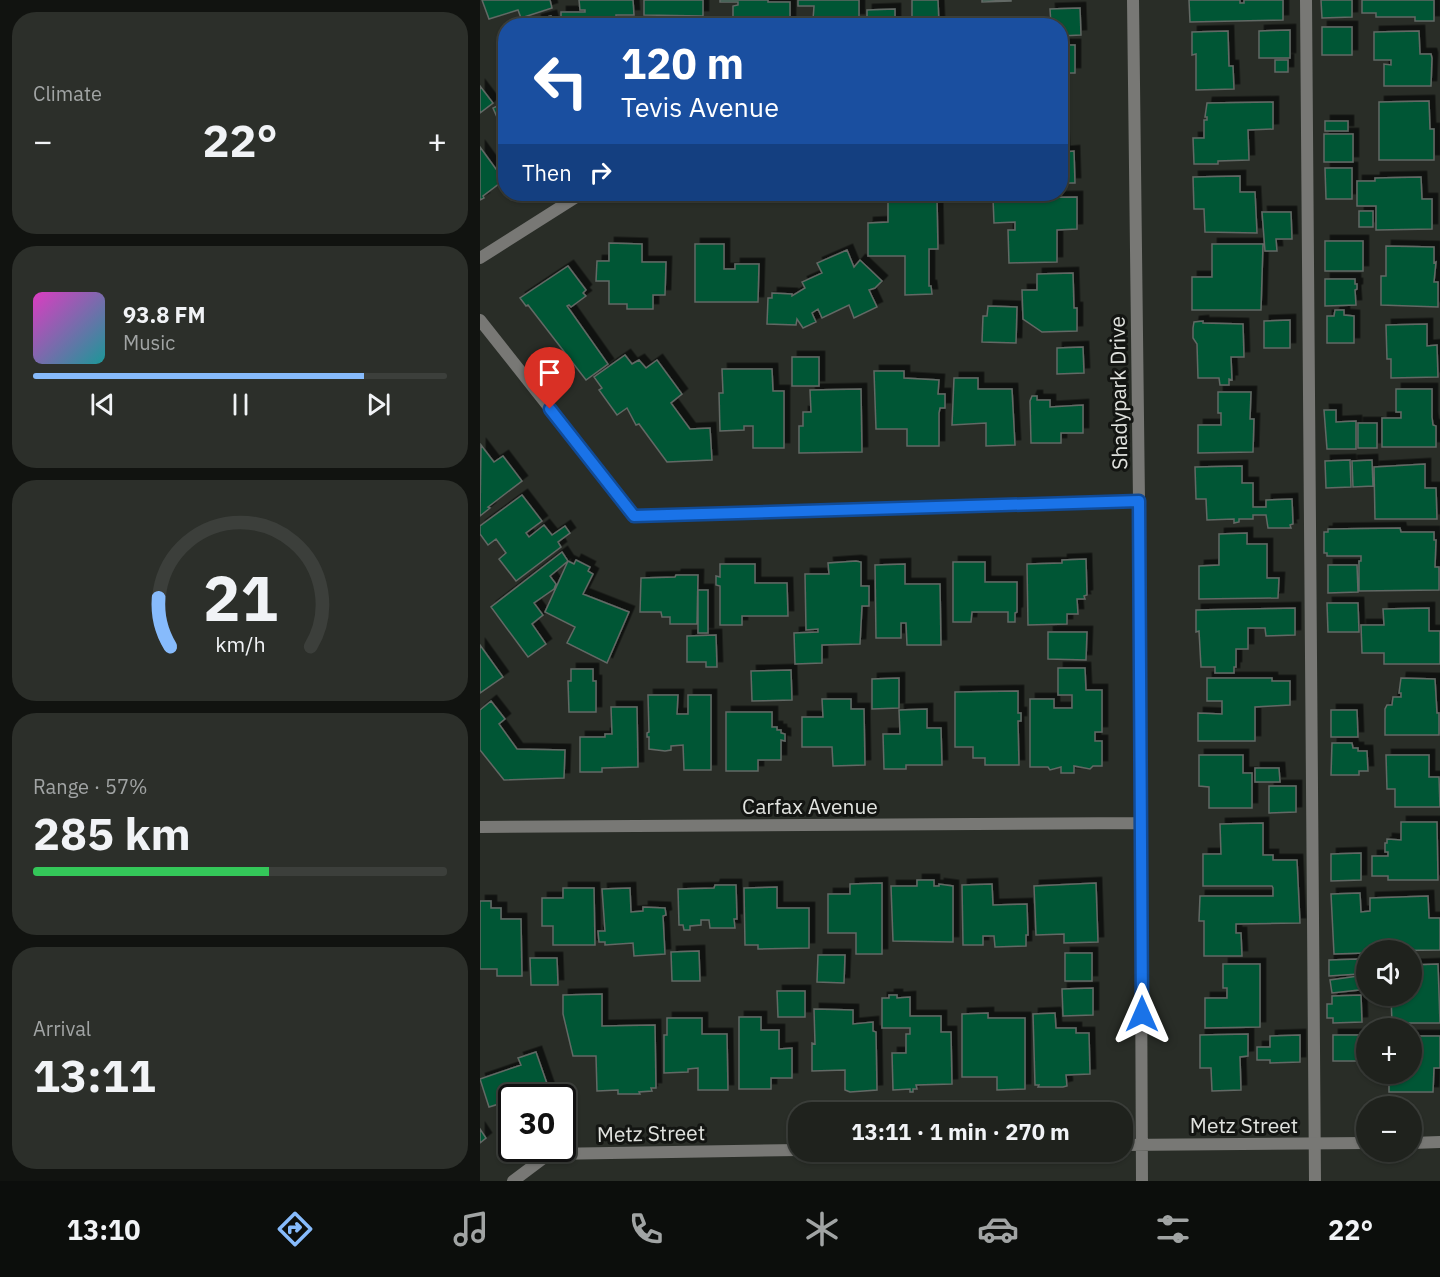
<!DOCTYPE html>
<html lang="en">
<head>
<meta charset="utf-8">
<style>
	body { margin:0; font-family:"IBM Plex Sans",sans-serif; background:#2c2f2a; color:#f1f3f6; height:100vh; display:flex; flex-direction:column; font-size:22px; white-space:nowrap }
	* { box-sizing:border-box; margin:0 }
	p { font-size:20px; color:#a1a4a4 }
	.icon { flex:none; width:33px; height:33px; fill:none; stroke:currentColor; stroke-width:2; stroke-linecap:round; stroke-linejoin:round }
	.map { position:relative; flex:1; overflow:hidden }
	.panel { display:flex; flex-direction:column; gap:12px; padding:12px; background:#111310; width:480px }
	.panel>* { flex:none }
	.hud { position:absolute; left:18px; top:18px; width:570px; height:183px; border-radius:24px; box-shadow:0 2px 4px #0004,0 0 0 2px #3c3f3b; background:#1a4fa0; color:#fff; overflow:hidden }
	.controls { position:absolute; left:876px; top:940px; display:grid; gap:12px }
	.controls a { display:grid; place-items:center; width:66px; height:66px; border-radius:50%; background:#1f221d; box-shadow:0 2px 4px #0004,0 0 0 2px #3c3f3b; font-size:30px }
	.speed { position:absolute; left:18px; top:1084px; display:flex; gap:12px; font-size:30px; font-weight:700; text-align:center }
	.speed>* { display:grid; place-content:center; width:78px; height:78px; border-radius:50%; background:#1f221d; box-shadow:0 2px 4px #0004,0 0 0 2px #3c3f3b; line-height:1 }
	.speed .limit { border:3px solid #111; border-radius:9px; background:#fff; color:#111 }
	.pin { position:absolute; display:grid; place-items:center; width:51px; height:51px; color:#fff; margin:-62px -26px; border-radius:50% 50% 50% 0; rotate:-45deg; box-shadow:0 0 6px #0007 }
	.pin .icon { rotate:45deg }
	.me { position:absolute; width:66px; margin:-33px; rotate:0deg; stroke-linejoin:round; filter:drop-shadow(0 0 4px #0008) }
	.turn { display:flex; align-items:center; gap:21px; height:126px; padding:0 24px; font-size:27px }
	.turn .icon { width:78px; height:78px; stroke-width:2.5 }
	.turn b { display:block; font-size:42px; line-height:51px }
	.then { display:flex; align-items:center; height:57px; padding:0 24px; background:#0003; gap:12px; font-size:22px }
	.big { font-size:45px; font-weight:700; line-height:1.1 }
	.panel .widget { flex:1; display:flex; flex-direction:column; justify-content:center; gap:9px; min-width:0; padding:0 21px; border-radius:24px; background:#2c2f2a }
	.panel .dial { align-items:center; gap:0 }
	.dial svg { height:156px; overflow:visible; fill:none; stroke:#3c3f3b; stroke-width:7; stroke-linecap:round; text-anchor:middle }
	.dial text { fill:#f1f3f6; stroke:none }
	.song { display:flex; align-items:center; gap:18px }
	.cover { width:72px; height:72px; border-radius:9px; background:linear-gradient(135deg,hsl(310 70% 55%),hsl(180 70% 35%)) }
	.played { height:6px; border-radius:3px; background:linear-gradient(90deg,#87bbfc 80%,#3c3f3b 80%) }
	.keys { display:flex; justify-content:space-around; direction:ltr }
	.heat { display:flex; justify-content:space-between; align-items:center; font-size:33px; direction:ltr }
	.charge { height:9px; border-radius:4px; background:linear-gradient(90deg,#34c759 57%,#3c3f3b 0) }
	.trip { position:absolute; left:308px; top:1102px; width:345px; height:60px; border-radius:24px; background:#1f221d; box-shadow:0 2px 4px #0004,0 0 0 2px #3c3f3b; font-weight:700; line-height:60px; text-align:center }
	.tab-bar { display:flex; height:96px; justify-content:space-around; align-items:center; background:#0c0e0c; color:#a1a4a4 }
	.tab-bar .icon { width:42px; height:42px }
	.tab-bar .active { color:#87bbfc }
	.tab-bar b { font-size:27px; color:#f1f3f6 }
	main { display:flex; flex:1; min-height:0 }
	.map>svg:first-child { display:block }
	.building { fill:#015735; stroke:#626965; stroke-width:1.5; filter:url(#shadow) }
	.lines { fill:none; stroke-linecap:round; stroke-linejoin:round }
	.service { stroke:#787875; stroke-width:12 }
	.minor { stroke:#787875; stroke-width:12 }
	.route-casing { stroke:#114b97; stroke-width:15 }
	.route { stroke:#1a73e8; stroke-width:10 }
	.labels { text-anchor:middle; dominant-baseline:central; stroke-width:6; stroke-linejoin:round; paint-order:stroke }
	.street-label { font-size:21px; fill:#e1e3df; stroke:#131512 }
</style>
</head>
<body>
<main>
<section class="panel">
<div class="widget"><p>Climate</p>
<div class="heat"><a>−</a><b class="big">22°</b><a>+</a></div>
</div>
<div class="widget">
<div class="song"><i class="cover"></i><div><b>93.8 FM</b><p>Music</p></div></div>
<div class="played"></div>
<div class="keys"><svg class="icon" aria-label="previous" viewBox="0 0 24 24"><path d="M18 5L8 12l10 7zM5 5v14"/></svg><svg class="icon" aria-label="pause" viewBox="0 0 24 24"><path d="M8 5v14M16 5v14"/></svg><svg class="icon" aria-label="next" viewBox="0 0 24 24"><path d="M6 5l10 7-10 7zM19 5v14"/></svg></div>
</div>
<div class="widget dial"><svg viewBox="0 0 100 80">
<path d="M14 69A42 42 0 1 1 86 69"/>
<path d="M14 69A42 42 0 0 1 8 44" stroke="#87bbfc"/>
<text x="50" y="56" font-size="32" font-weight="700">21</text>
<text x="50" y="72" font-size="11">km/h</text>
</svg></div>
<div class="widget"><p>Range · 57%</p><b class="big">285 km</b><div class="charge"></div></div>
<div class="widget"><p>Arrival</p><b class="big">13:11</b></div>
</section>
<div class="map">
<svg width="960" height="1181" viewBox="0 0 960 1181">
	<defs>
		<filter id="shadow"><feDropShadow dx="5.5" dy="-5.5" stdDeviation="0" flood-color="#0009"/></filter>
	</defs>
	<rect width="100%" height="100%" fill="#292d27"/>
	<path class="building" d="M2,0H70L72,8L41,18L38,10L9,19Z
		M99,0H153L154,15H136V26H81V12H105V10H100Z
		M164,0H223V16L164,15Z
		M240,0H288V2H310V26H253V6L258,5V2H240Z
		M318,0H379V19H372V26L337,25V20H333L334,6H318Z
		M432,0H458L459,24L432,25Z
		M502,0H531V1L502,2Z
		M709,0H760V3H764V0H803V20L710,22Z
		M841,0H872V17L842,18Z
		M882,0H954V21H935V17H896V13H882Z
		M600,8L601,35L580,36V26H554L571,24L570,9Z
		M415,9V26H387V10Z
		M71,16L74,26H57L56,20Z
		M842,27H872V55H842Z
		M810,30V58H779V31Z
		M748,31L749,66H753L754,89L716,90V54L712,55V32Z
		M939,31L940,54H951L952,58L951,86H904V64L911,65V60H894V32Z
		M580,45H595V73H580Z
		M795,60H808V72H795Z
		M0,86L13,103L0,113Z
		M949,101L950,129H954V160H899V102Z
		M26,102V155H25L17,137L24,133L13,108Z
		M793,102V129L768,130L769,160L738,161V164H714L713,138H724V120H727V117H725L727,103Z
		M845,121H868V131H845Z
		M580,129H583L584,152L594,151L595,183H580Z
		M844,134H873V162H844Z
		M0,147L24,180L3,196L4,198L0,200Z
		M845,168H872V199H846Z
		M760,176V192H775L777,233L725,232L724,209H714L713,177Z
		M941,177L942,199H952V229L896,230V206H877V181H895V178Z
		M408,194H440V198H457L458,249H449V286H451L452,294L425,295V256H388V223L408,222Z
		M597,197V229L577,230V262L529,263L528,230H535V222L514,223L513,198Z
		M879,211H893V227H879Z
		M782,212H811L812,239H796L797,251H785Z
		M845,241H883V271H845Z
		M129,243L162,244V262H186L185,295H173V309H147V304H129V281H116L117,261H129Z
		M215,244H244V269H255V264H279L278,302H215Z
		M732,244H783L781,310H712V277H732Z
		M906,246L954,247V263L956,262L954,282H958V307L901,305V276H906Z
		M367,250L374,267L380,260L402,281L395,288L389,290L397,307L374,318L369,305L342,318L338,309L332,313L336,322L323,328L317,319L316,325L287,324L288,298H292V293L312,294V296L325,288L322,282L342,273L337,263Z
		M88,266L106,290L103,293L106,296L91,307L89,305L87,306L128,364L106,380L48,305L46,306L40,298Z
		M593,273L594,308H597V331L562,332L543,319L542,290H557V274Z
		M845,279H875V284H877V289L875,290L876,305L845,306Z
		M508,306L537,307L536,343L502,342L503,316H507Z
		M855,310H864V315L874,316V343H847V316H854Z
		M810,320V348H784V321Z
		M723,321V323L763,324L764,357H751L752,380L749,379V385H740L739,378H718L717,344L713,338V328L714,322Z
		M947,324V346L957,345L958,377L911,378V359H907L906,325Z
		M603,347L604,373L577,374V348Z
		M145,355L152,364L159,360L166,368L177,360L202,394L191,403L210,429L230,428L232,460L187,462L159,424L156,425L147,408L137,415L119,390L122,388L114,377Z
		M312,357H339V386H312Z
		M242,369H292L293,391H304V448H273V426H264V430L240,431L239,393H243Z
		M394,371H424V378L459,380L458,394H465V408H460L459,413V446H427V429H396Z
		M474,378H498V389H532L535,445L506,446V423L472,425Z
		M381,389L382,452L319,453V426H323V412H331L330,390Z
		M916,389H952V417L953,425L956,426V447H902V418H921V412H916Z
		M738,392H771L770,419H774L773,452L718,453V425H741V413H738Z
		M552,396H557V400H570V407L603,405V433H581V443H551L550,401Z
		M844,410H856V422L876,421V449H847Z
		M878,423H897V448H878Z
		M1,445L14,462L23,456L42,481L8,507L10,508L0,516Z
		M870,460L871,487L846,488L845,461Z
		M892,460L893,486L873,487L872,461Z
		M945,464V488H956L957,519H895L894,467Z
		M762,466V483H773V507H786V500L812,499L813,524L810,525L811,528H788L786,515H773V519H759V522L754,523V519L727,520L726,499H716L715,467Z
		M42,495L62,521L46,533L49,537L64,525L72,535L85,526L90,533L78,542L81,547L36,581L19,559L26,553L16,539L8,545L0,534V526Z
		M920,528L921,532H954V540H956L955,567H959V590L879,591V561H881V556H847V553H844V532H848V529Z
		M767,533V544H787V578H799L798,598L719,599V566L739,565V534Z
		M82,552L88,561L70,576L76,584L74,589L54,603L63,615L52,624L66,644L48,657L11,607Z
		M606,559L607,595L604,596L605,599H597L598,614H587V624L548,625L547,564L582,563V560Z
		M96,560L110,567L108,571L113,574L103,594L149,612L127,663L87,643L95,627L65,612L88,561L94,564Z
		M376,561L381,562V586H389V606H382L380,644L342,645V663L315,664L314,633L338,632V629L326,630L325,574H349L348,563Z
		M473,562H505V582H537V612L535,613V622H528V612H492L491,622H473Z
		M240,564H275V583H307L308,616H262V625H240V586L236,585V576L240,577Z
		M425,564V584H460L461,645H427L426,623H421V638H396L395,565Z
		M848,565H877L878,592L848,593Z
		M196,575H218L217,624H190V617H182L181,612H160L161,578L195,577Z
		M218,590H228V633H218Z
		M847,603H878L879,632H848Z
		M815,608V635L786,636L785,628H768V649H756V667H754V673H735V667H721L719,631L716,632V610Z
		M949,608V631H960V664H904V653H882L881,625H904L903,609Z
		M568,632H607L606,660L568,659Z
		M236,635L237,667H226V662H207V636Z
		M0,645L23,677L0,693Z
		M578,668H605L606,690H622V732H615V741H622V766H613L610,769L594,766V773H581V767L570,770L568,767H550V699H574V708H592V695H578Z
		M91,669H113V681H116V712H89L88,681H91Z
		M311,670L312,700L272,701L271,671Z
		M419,678V708L392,709V679Z
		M727,678H792V681H810V705L775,707V741H718V713L742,714V701H727Z
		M921,678L955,679L957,713H959V735H905V709L907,705H912L913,697H921V693H919Z
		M538,691V713H541V721H538L539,765H505V758H493V747H475V692Z
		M168,695H198L197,714H208V695H231V770H204L203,745L191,746V750L185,751L169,749V737H167V733L169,732Z
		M342,699H371V709H384L385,765L353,766L352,747H322V717H343Z
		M11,701L25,719L19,724L37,749L85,750L84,778L24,780L0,750V710Z
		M131,707H157L158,767L122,768V772H100V737H125V734H132Z
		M447,709V728H461L462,765H426V769H404L403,734H420L419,710Z
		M851,710H877L878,737H851Z
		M246,712H292V727H297V730H301V733L305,734V741L301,740V760H278V771H246Z
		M852,743H872L873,748H878V751H887L888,771H879V775H851Z
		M719,755H763V773H772V808H729V787L719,786Z
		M906,755H949V777H959L960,807H915V789H907Z
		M775,768H799L800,782H775Z
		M789,786H816V812L789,813Z
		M921,822H957L958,880H908V876H892V856H908V852H905V843H907V839L921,840Z
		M783,823V855H793V860H817L820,923L756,924V933H761L762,956H724V921H719L720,896H793V888L792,886H723V854H741L740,824Z
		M881,853V880L851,881V854Z
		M437,880H454V886H459V884L473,886V942L413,941L411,886H437Z
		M402,883V954H376V933H348V894H370V884Z
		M616,883L618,942L584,943V934L556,935L554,886Z
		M512,884L513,905L547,904L548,935H546V946L515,947L514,936H503V945H483L482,885Z
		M235,885H256L257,919H254L255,928H230L229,920H221V925L210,926V930H204L203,925H199L198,889L234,888Z
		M297,887V908H329V948L278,949V945H265L264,888Z
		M83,888H114L115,945H73V926H62V898H83Z
		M150,888L151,912L163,911V907L185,908L186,915L183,916L185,954L154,956L153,943L125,945V942H119L118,931H125L122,889Z
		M880,893L881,912L890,911V898L948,896L949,918H960V950L886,951V953L854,954L851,894Z
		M0,901H11V908H21V919H41L42,976H17V969H0Z
		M219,951L220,981H192L191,952Z
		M585,953H612V981H585Z
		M338,955H365L364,983L337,982Z
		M50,958H77L78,985H51Z
		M878,959L879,974L849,976V960Z
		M743,964H780V1027L725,1028V998H747V988H743Z
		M958,964L960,1023H912L911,996H932V965Z
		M878,976L879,990L852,993L850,980Z
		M613,988V1015L583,1016L582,989Z
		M297,991H325V1017H298Z
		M122,994V1026L175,1025L176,1088H171L172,1091L159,1092L160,1094H138V1090L117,1091L116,1056H93L83,1014V995Z
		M409,995H417V998L430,997V1016H461V1032H471L472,1084L436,1085L437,1089H433V1092H430V1089L413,1090L412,1053H426V1034H430V1028H402V998H409Z
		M881,995L882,1022L853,1023V1018H847V1004H852V996Z
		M334,1009L373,1010V1024L393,1022V1031L396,1032L397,1090L370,1092L365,1090V1070L332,1071V1043L335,1044Z
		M508,1013V1018H545V1089L517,1090V1077H482V1014Z
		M575,1013L576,1028H596V1033H609L610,1074L586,1075L587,1086L583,1087H558L559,1085H555L553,1014Z
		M259,1017H281V1030H299V1049L312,1048V1078H291V1089H259Z
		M187,1018H222V1034H247L248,1090H218V1068L208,1069V1072L184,1073V1035H187Z
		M768,1034V1056L760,1057L761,1090L732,1091L731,1068H720V1035Z
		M820,1035V1062L790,1063V1060H777V1047H790V1036Z
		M853,1035H881L882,1061H853Z
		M932,1036H960V1068H954L953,1092H909V1074H932Z
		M56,1052L72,1098H32V1100L9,1107L0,1079L41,1065L38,1058Z
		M0,1129L6,1138L0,1143Z"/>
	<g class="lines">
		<path class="service" d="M826,0L835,1181"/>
		<path class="minor" d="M653,0L659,501L662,1181
			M0,258L101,194
			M0,320L155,516L659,501
			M0,827L660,823
			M932,1143L960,1142
			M642,1145L886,1143
			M33,1181L69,1154L318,1150"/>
	</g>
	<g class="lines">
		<g class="route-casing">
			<path id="route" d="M70,409L154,516L659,501L662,1014"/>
		</g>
		<use href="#route" class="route"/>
	</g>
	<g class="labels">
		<g class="street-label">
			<text transform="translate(638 393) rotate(-91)">Shadypark Drive</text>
			<text x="330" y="806">Carfax Avenue</text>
			<text x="764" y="1125">Metz Street</text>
			<text transform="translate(171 1133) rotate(-1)">Metz Street</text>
		</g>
	</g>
</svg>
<div class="controls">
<a><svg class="icon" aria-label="sound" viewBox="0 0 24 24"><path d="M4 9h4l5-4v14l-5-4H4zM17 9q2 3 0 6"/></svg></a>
<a>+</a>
<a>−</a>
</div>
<div class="speed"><div class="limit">30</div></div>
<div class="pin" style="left:70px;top:409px;background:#d93025"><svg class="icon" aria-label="arrive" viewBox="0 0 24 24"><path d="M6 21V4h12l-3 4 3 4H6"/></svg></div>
<svg class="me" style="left:662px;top:1014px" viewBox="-20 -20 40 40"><path d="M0-17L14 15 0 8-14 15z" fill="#1a73e8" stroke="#fff" stroke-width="4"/></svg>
<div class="trip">13:11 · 1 min · 270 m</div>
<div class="hud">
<div class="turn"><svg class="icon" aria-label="left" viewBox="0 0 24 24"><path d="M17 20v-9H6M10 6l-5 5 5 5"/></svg><div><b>120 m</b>Tevis Avenue</div></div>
<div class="then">Then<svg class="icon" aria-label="right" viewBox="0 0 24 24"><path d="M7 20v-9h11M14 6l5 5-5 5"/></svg></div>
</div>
</div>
</main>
<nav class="tab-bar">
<b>13:10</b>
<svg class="icon active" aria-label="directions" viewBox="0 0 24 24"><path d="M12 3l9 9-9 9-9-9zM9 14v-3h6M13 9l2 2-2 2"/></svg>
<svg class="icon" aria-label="music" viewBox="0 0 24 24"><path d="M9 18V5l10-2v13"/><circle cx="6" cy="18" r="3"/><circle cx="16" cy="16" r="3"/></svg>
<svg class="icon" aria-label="phone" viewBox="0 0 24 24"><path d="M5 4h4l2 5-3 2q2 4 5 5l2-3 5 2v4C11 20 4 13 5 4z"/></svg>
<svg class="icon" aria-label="climate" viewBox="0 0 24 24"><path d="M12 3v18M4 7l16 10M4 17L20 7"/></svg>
<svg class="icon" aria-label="car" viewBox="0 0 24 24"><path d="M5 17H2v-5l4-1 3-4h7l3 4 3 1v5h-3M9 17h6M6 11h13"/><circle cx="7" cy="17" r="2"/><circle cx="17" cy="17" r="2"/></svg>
<svg class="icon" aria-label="filters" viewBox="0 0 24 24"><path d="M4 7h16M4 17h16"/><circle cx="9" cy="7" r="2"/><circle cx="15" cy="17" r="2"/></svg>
<b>22°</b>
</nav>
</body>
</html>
